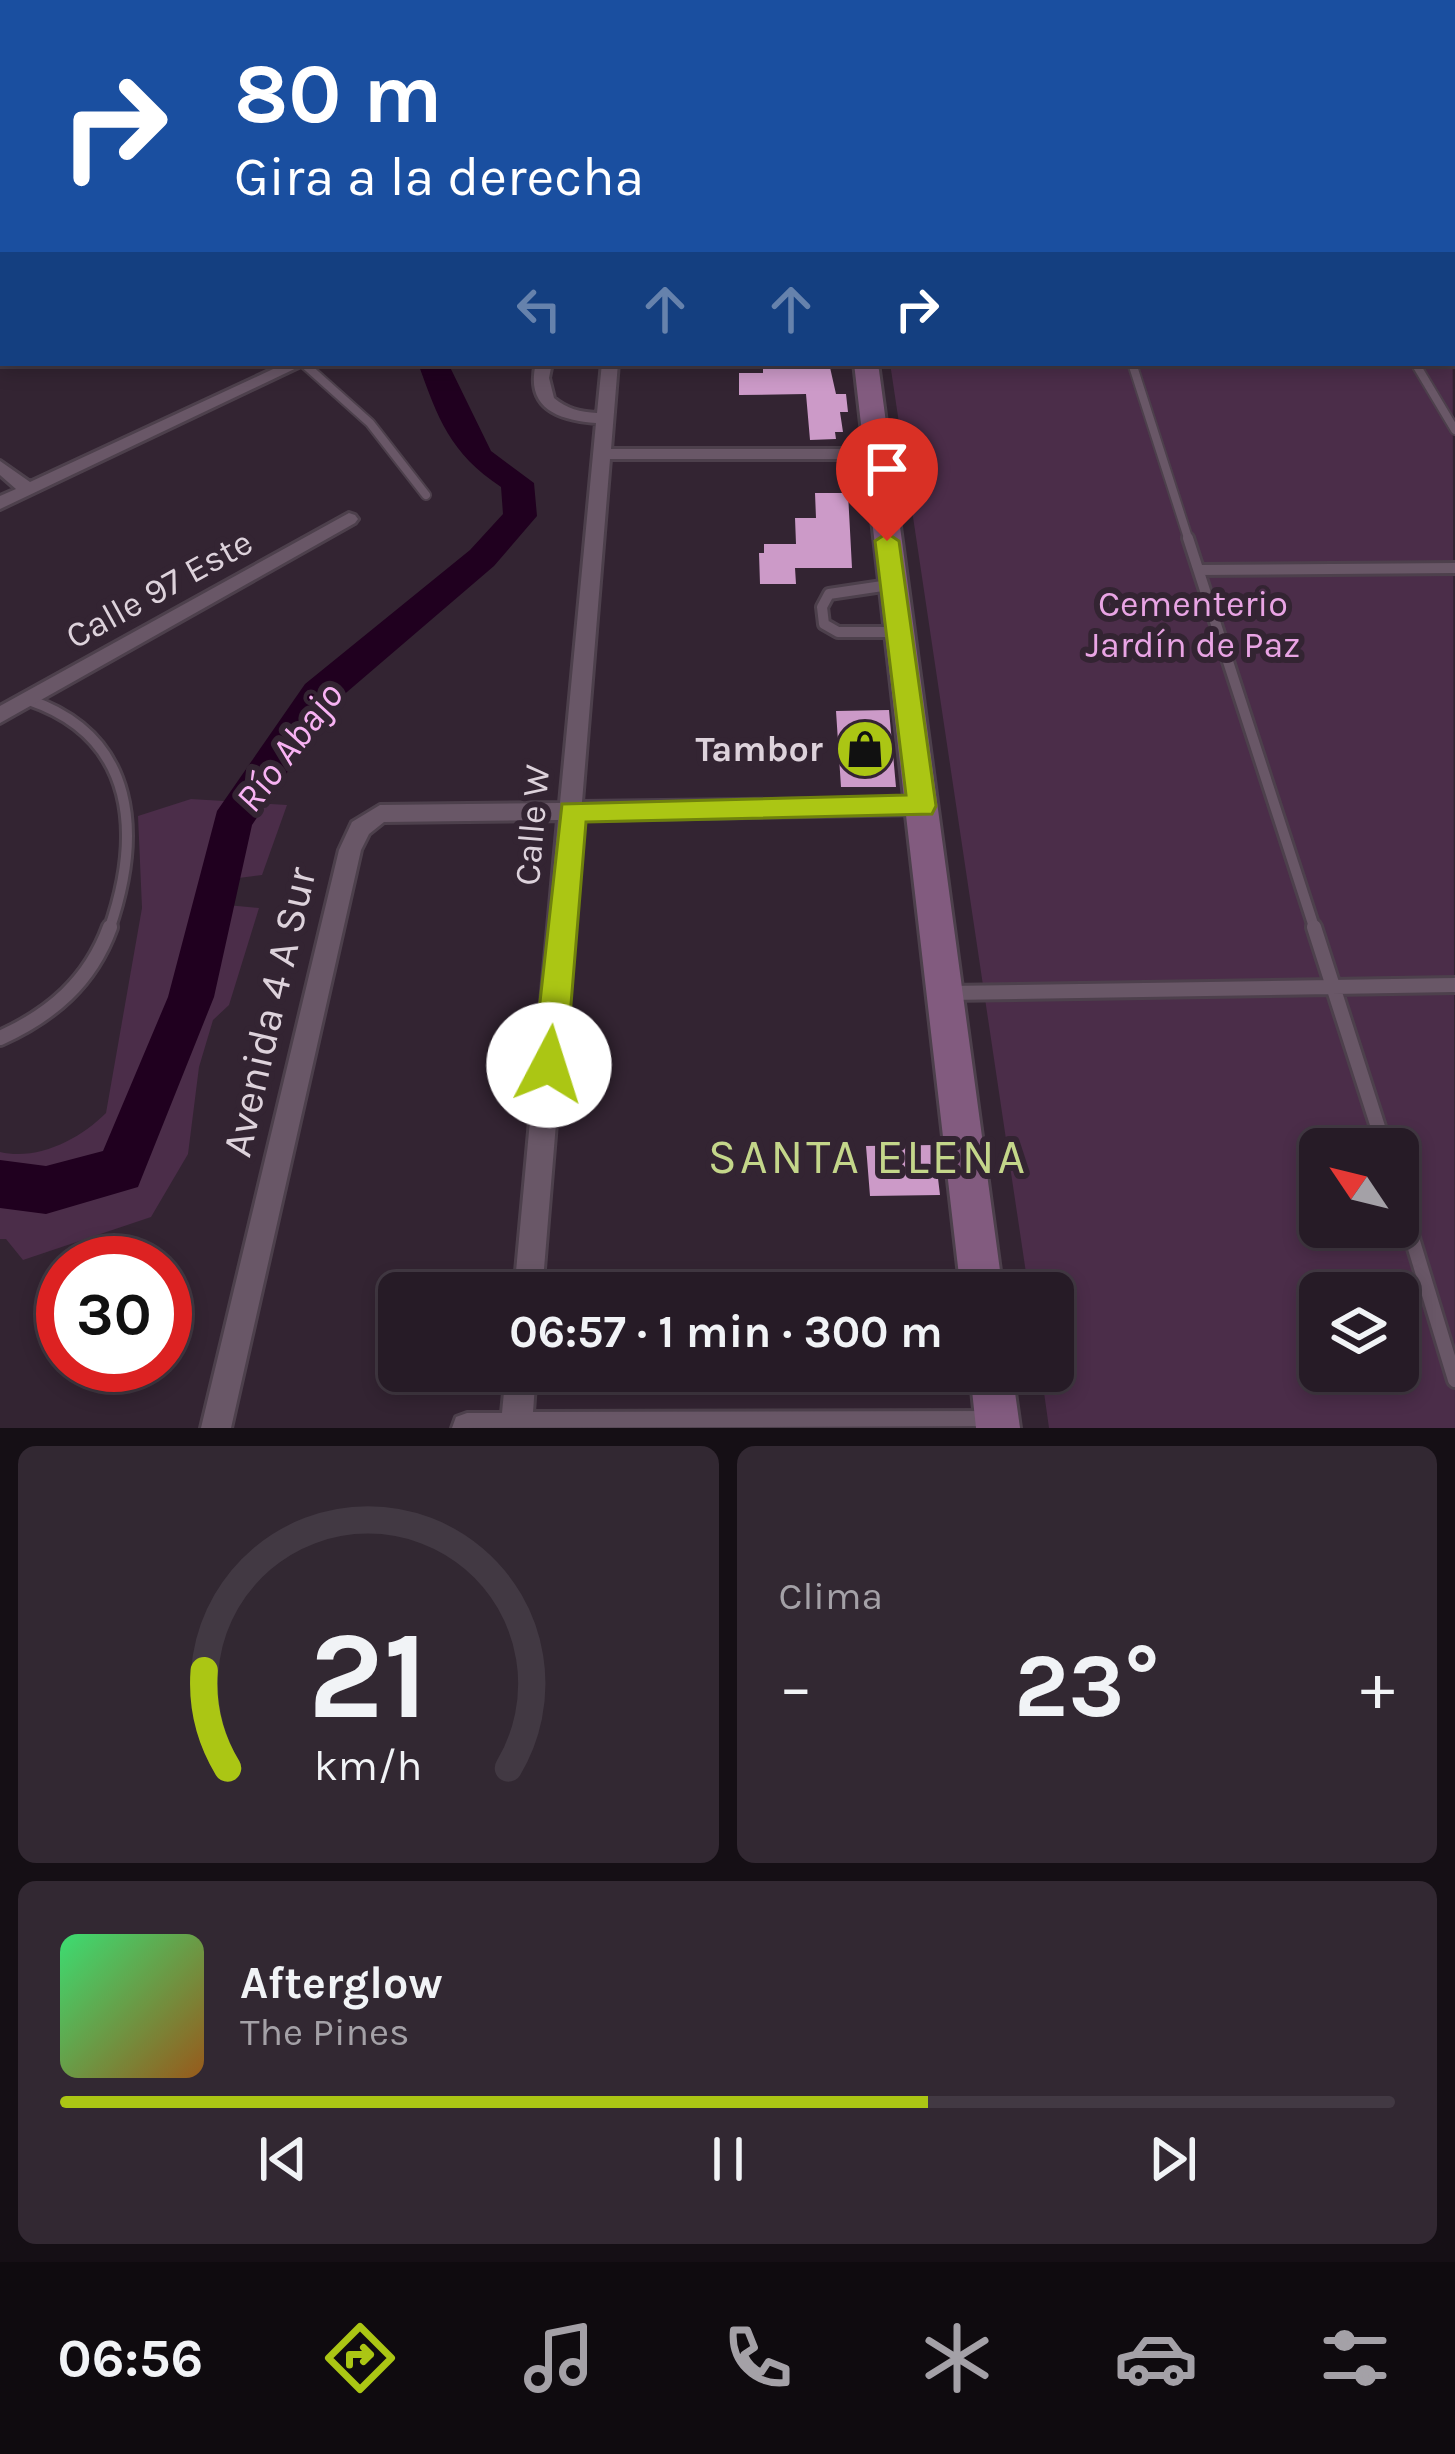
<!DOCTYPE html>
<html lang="es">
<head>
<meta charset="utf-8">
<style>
	body { margin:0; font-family:Karla,sans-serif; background:#322832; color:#f1f3f6; height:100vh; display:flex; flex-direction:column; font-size:45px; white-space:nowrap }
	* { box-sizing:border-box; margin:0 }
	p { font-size:39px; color:#a4a1a7 }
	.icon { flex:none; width:66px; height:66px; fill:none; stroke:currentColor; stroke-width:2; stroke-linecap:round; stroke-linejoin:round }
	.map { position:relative; height:1428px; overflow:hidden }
	.side { display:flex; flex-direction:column; gap:18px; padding:18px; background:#150f15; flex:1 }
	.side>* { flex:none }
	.guide { position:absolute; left:0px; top:0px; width:1455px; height:366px; box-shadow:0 6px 18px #0003,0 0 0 3px #423943; background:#1a4fa0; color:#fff; overflow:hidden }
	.needle { width:78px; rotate:305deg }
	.controls { position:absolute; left:1299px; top:1128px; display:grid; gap:24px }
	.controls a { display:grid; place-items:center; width:120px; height:120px; border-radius:18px; background:#261b26; box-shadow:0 6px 18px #0003,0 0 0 3px #423943; font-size:60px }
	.speed { position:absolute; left:36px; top:1236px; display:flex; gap:24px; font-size:60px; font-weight:700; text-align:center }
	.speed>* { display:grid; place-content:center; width:156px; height:156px; border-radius:50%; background:#261b26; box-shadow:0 6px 18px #0003,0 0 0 3px #423943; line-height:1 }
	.speed .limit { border:18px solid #d22; background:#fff; color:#111 }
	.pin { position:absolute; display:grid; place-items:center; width:102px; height:102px; color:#fff; margin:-123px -51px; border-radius:50% 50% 50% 0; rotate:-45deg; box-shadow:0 0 12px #0007 }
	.pin .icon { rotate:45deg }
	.me { position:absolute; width:132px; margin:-66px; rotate:5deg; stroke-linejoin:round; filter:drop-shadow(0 0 9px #0008) }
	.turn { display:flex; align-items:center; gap:42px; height:252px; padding:0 36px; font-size:54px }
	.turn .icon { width:156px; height:156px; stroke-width:2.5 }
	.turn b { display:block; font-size:84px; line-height:102px }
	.lanes { display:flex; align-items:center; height:114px; padding:0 36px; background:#0003; justify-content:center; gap:60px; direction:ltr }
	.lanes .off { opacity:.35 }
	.big { font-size:90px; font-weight:700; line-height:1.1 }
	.side .widget { flex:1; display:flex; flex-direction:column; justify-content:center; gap:18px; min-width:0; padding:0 42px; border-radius:18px; background:#322832 }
	.side .dial { align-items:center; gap:0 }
	.dial svg { height:312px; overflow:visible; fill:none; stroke:#423943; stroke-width:7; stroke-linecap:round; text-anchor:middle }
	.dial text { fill:#f1f3f6; stroke:none }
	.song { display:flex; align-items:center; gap:36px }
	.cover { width:144px; height:144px; border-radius:18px; background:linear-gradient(135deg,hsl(140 70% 55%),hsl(30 70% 35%)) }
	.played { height:12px; border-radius:6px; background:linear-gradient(90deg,#abc614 65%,#423943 65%) }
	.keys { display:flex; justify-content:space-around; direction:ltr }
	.heat { display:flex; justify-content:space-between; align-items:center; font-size:66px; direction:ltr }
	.side .tiles { flex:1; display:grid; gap:18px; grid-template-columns:1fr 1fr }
	.widget:last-child { grid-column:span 2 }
	.trip { position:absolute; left:378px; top:1272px; width:696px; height:120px; border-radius:18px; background:#261b26; box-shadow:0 6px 18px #0003,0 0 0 3px #423943; font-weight:700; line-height:120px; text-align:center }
	.tab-bar { display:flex; height:192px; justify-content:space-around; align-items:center; background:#0f0b0f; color:#a4a1a7 }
	.tab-bar .icon { width:84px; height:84px }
	.tab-bar .active { color:#abc614 }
	.tab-bar b { font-size:54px; color:#f1f3f6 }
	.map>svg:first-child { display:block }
	.green { fill:#4b2d49; fill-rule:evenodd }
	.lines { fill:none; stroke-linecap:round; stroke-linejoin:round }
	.river { fill:#20001f; fill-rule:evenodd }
	.building { fill:#cc9ac8 }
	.lane-far3-casing { stroke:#4d404c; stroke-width:9 }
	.lane-far2-casing { stroke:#4d404c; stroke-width:12 }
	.lane-far1-casing { stroke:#4d404c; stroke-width:16 }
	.lane-casing { stroke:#4d404c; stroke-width:20 }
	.street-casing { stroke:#4d404c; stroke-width:6 }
	.secondary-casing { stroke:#4d404c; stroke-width:6 }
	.lane-far3 { stroke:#695767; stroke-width:6 }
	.lane-far2 { stroke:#695767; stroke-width:8 }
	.lane-far1 { stroke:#695767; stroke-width:10 }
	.lane { stroke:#695767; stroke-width:14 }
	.street { fill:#695767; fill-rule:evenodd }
	.secondary { fill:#825b7f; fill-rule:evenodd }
	.route { fill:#abc614; stroke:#6f810d; stroke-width:3 }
	.labels { text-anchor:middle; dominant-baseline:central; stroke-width:12; stroke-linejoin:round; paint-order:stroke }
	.street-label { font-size:36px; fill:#ddd2db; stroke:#332432 }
	.park-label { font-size:36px; fill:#e9a4e4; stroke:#332432 }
	.poi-label { font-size:36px; font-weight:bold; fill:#ddd2db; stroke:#332432; text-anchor:end }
	.water-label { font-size:39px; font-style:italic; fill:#f8b2f3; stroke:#332432 }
	.near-street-label { font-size:42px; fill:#ddd2db; stroke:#332432 }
	.near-neighbourhood-label { font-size:48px; letter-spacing:3px; fill:#c4d68a; stroke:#332432 }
</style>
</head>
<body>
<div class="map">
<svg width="1455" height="1428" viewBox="0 0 1455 1428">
	<rect width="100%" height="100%" fill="#332432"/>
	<path class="green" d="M1452,60L1455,1428H1049L1041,1371H1053V1293H1029L890,363H1452ZM1320,1149H1398V1227H1320ZM1320,1293H1398V1371H1320Z
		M191,799L287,805L262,875L231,879L227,905L259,908L229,1005L213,1020L199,1067L188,1154L151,1217L23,1260L6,1239H0V1152C38,1161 80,1139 106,1113L142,908L138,816Z"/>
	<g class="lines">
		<path class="river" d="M418,363H448L491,451L534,483L537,516L494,566L333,704L252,825L214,997L138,1187L46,1214L0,1208V1160L46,1166L103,1151L168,997L217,811L305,684L470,550L503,514L501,487C450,453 438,419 418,363Z"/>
	</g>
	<path class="building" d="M763,363H829L836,394H846L848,412H840L843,432H835L836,439L810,440L806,394L739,395V373H763Z
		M815,493H848L852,568H795L796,584H760L759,553H764V544H796L795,518H816Z
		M889,710L896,787H841L836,711Z
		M934,1145L940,1195L870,1196L866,1146Z"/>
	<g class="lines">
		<g class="lane-far3-casing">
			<path id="lane-far3" d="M1322,3L1327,0"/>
		</g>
		<g class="lane-far2-casing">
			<path id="lane-far2" d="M303,363L370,423L426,495
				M1132,363L1189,541
				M1415,363L1455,430"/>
		</g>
		<g class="lane-far1-casing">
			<path id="lane-far1" d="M1188,538L1315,930
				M1199,570L1455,568
				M889,585L829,594L822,607L824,624L838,632H895
				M29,700C137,737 142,835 109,930"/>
		</g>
		<g class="lane-casing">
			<path id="lane" d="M1314,927L1385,1149
				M948,993L1455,985
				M0,1038C51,1015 90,982 110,927
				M1398,1192L1455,1380"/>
		</g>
		<g class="street-casing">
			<path id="street" d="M61,0H73L59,3Z
				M289,0H301L287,3Z
				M466,0H478L477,3H465Z
				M737,0H749V3H737Z
				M980,0H992L993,3H981Z
				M1156,0H1168L1169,3H1157Z
				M3,41V49L0,50V42Z
				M3,133V141L0,142V134Z
				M0,158L3,159V168L0,167Z
				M0,243H3V252H0Z
				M286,363H307L0,509V496L16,489L0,475V461L30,482Z
				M536,363H552L549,378L554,398C567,409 580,412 597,413L602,363H618L611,449H875L884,454L875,459H610L582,802L921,798L929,800L932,806L929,812L921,814L581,820L542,1293H514L558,820L384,822L369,834L361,850L231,1428H201L339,850L352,822L380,805L560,803L596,423C557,420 525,408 536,363Z
				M349,513L355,515L358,519L355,523L0,723V706Z
				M506,1371H536L533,1412L998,1411L1009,1415L1013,1426L452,1428L456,1417L467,1413H502Z"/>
		</g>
		<g class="secondary-casing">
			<path id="secondary" d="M809,0H825L826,3H810Z
				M854,363H878L1003,1293H961Z
				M970,1371H1012L1020,1428H976Z"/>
		</g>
		<use href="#lane-far3" class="lane-far3"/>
		<use href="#lane-far2" class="lane-far2"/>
		<use href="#lane-far1" class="lane-far1"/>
		<use href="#lane" class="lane"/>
		<use href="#street" class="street"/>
		<use href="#secondary" class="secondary"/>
	</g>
	<path class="route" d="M887,533L899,541L936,806L932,814L586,822L566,1065L561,1075L549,1079L537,1075L533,1065L562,804L906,795L875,541Z"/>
	<defs>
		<g id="shop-disc" transform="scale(3)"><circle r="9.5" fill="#abc614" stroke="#332432"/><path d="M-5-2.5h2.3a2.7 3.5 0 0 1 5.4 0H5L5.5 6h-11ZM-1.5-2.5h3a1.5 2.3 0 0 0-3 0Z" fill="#111"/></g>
	</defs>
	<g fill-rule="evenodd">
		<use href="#shop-disc" x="865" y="749"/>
	</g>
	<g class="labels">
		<g class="street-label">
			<text transform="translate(159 589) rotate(-29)">Calle 97 Este</text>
			<text transform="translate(532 825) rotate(-85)">Calle W</text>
		</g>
		<g class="park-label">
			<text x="1193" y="604">Cementerio<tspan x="1193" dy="41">Jardín de Paz</tspan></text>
		</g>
		<g class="poi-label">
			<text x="823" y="749">Tambor</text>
		</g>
		<g class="water-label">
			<text transform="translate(289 747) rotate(-53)">Río Abajo</text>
		</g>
		<g class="near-street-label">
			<text transform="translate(269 1012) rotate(-77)">Avenida 4 A Sur</text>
		</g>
		<g class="near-neighbourhood-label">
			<text x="868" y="1157">SANTA ELENA</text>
		</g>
	</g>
</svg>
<div class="controls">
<a><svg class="needle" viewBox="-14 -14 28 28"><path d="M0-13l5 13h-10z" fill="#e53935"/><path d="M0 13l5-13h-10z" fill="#a4a1a7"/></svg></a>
<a><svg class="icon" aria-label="layers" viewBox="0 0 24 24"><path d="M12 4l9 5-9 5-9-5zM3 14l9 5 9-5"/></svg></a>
</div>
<div class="speed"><div class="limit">30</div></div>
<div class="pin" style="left:887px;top:541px;background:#d93025"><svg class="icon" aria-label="arrive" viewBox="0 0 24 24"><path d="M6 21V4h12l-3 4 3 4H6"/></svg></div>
<svg class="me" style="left:549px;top:1065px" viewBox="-20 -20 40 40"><circle r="19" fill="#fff"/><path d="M0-13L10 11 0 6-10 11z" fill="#abc614"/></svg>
<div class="trip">06:57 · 1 min · 300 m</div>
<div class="guide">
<div class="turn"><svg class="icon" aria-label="right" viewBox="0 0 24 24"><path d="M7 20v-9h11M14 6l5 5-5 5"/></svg><div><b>80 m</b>Gira a la derecha</div></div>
<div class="lanes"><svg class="icon off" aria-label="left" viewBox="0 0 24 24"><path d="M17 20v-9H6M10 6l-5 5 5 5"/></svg><svg class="icon off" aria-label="ahead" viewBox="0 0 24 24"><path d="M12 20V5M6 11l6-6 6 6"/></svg><svg class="icon off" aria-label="ahead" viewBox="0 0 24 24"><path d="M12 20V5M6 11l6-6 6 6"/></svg><svg class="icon" aria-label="right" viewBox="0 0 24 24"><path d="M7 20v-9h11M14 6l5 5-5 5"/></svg></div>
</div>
</div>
<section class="side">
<div class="tiles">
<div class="widget dial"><svg viewBox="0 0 100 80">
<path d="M14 69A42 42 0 1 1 86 69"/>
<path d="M14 69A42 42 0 0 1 8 44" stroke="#abc614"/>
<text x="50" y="56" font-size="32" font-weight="700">21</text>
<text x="50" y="72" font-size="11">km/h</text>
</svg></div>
<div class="widget"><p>Clima</p>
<div class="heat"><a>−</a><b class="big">23°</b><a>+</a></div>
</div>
<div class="widget">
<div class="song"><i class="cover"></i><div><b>Afterglow</b><p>The Pines</p></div></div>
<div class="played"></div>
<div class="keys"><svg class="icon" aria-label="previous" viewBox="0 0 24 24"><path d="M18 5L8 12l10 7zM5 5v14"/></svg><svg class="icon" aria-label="pause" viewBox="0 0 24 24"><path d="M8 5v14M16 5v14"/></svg><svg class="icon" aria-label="next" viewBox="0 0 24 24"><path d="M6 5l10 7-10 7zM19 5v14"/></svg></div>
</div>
</div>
</section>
<nav class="tab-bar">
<b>06:56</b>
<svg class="icon active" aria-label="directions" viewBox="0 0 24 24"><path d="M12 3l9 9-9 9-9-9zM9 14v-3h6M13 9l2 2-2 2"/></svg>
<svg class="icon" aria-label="music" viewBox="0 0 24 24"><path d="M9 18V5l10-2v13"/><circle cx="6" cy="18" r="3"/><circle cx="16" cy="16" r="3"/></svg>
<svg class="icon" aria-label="phone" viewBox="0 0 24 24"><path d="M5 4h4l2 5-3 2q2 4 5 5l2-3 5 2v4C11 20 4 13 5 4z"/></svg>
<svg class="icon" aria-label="climate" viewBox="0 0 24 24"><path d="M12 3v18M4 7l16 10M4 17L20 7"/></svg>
<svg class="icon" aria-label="car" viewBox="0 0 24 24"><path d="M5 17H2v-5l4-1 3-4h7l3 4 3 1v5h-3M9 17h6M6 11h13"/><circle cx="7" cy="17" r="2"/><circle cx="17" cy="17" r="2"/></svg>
<svg class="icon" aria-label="filters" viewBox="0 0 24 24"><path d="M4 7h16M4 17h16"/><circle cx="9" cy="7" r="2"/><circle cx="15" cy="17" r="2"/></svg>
</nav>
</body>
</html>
